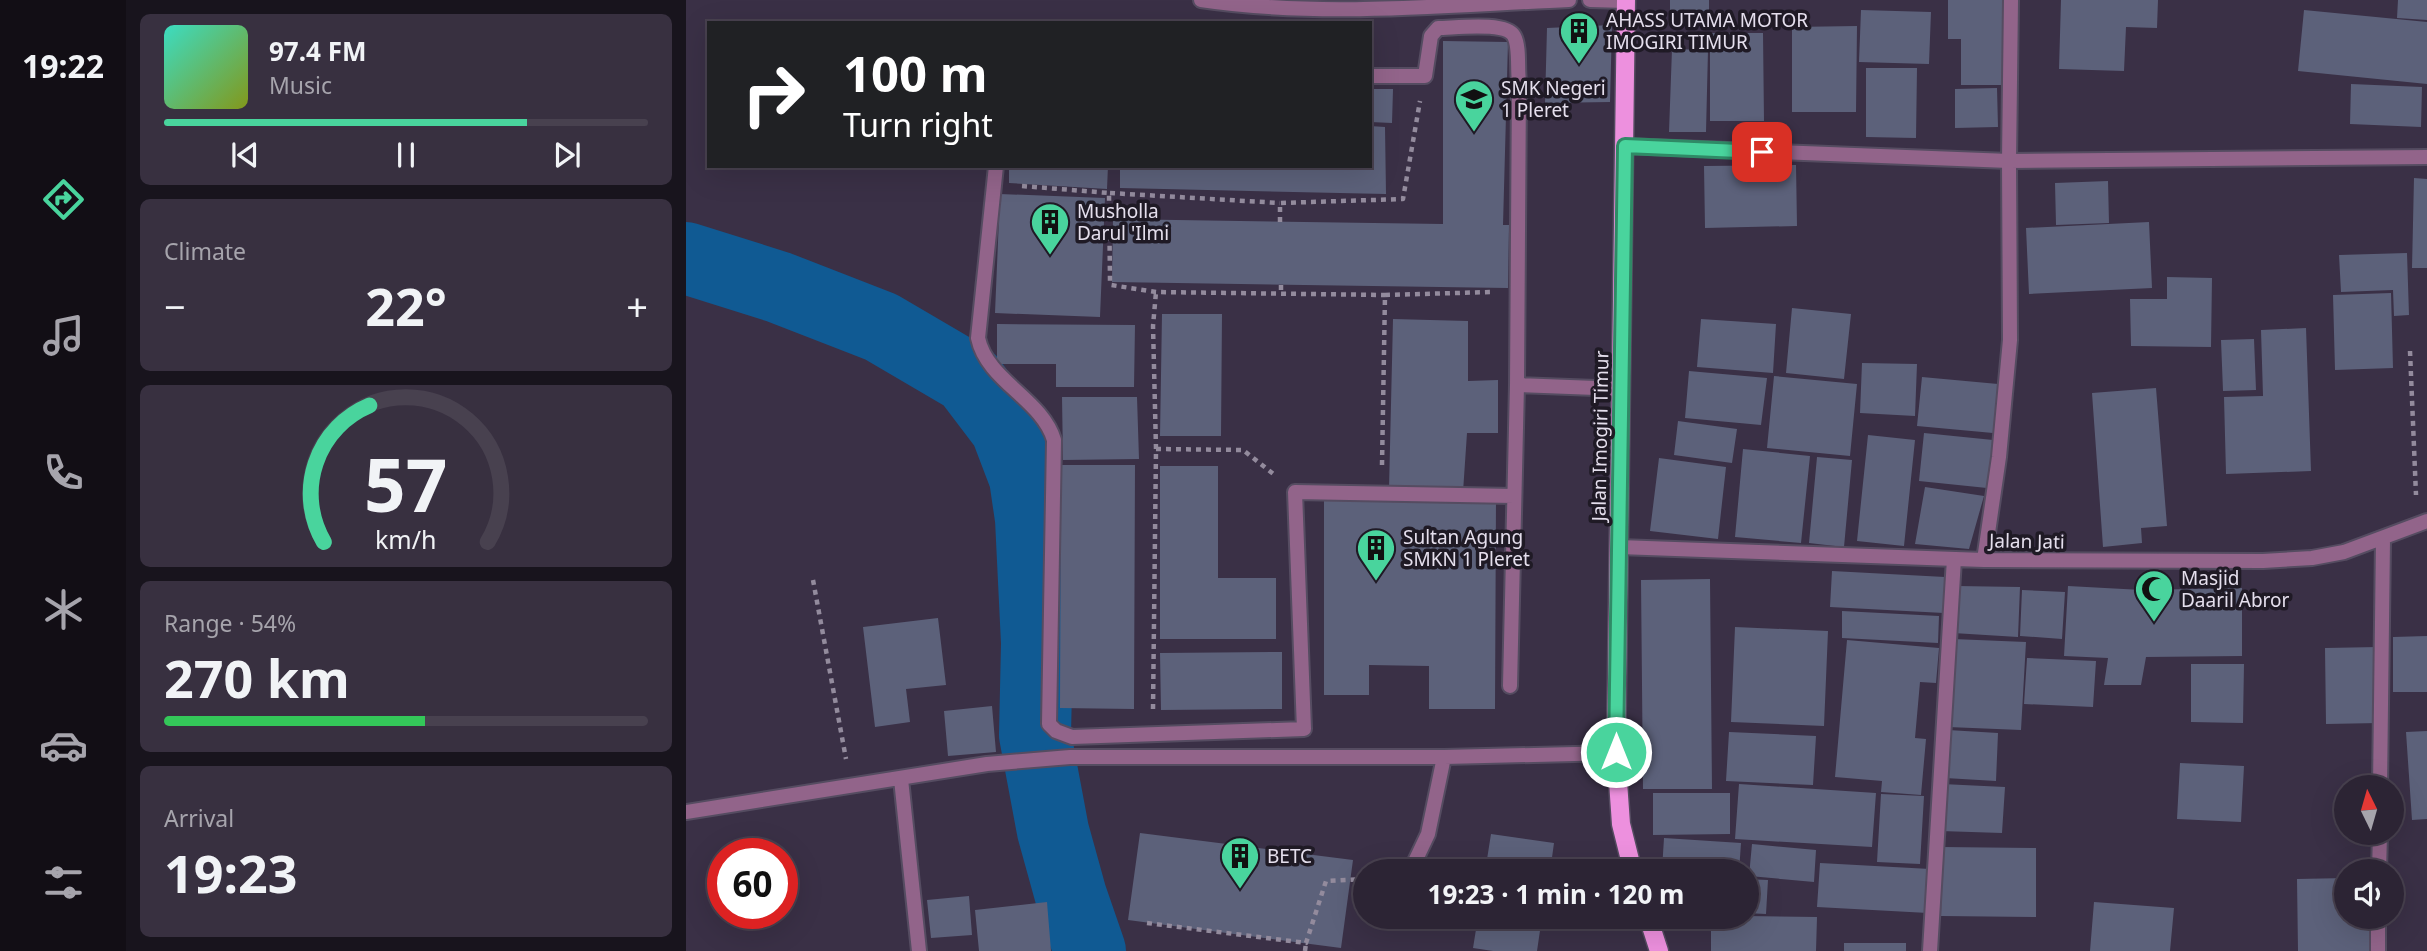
<!DOCTYPE html>
<html lang="en">
<head>
<meta charset="utf-8">
<style>
	body { margin:0; font-family:"Noto Sans",sans-serif; background:#383040; color:#f1f3f6; height:100vh; display:flex; flex-direction:column; font-size:26px; white-space:nowrap }
	* { box-sizing:border-box; margin:0 }
	p { font-size:23px; color:#a6a4ac }
	.icon { flex:none; width:38px; height:38px; fill:none; stroke:currentColor; stroke-width:2; stroke-linecap:round; stroke-linejoin:round }
	.map { position:relative; flex:1; overflow:hidden }
	.side { display:flex; flex-direction:column; gap:14px; padding:14px; background:#18141d; width:560px }
	.side>* { flex:none }
	.top-card { position:absolute; left:21px; top:21px; width:665px; height:147px; border-radius:0px; box-shadow:0 7px 28px #0002,0 0 0 2px #48414f; background:#202124; color:#fff; overflow:hidden }
	.needle { width:46px; rotate:355deg }
	.controls { position:absolute; left:1648px; top:775px; display:grid; gap:14px }
	.controls a { display:grid; place-items:center; width:70px; height:70px; border-radius:50%; background:#2c2434; box-shadow:0 7px 28px #0002,0 0 0 2px #48414f; font-size:35px }
	.speed { position:absolute; left:21px; top:838px; display:flex; gap:14px; font-size:35px; font-weight:700; text-align:center }
	.speed>* { display:grid; place-content:center; width:91px; height:91px; border-radius:50%; background:#2c2434; box-shadow:0 7px 28px #0002,0 0 0 2px #48414f; line-height:1 }
	.speed .limit { border:10px solid #d22; background:#fff; color:#111 }
	.pin { position:absolute; display:grid; place-items:center; width:60px; height:60px; color:#fff; margin:-30px; border-radius:14px; box-shadow:0 4px 10px #0006 }
	.me { position:absolute; width:77px; margin:-38px; rotate:0deg; stroke-linejoin:round; filter:drop-shadow(0 0 5px #0008) }
	.turn { display:flex; align-items:center; gap:24px; height:147px; padding:0 21px; font-size:32px }
	.turn .icon { width:91px; height:91px; stroke-width:2.5 }
	.turn b { display:block; font-size:49px; line-height:60px }
	.big { font-size:52px; font-weight:700; line-height:1.1 }
	.side .widget { flex:1; display:flex; flex-direction:column; justify-content:center; gap:10px; min-width:0; padding:0 24px; border-radius:10px; background:#383040 }
	.side .dial { align-items:center; gap:0 }
	.dial svg { height:182px; overflow:visible; fill:none; stroke:#48414f; stroke-width:7; stroke-linecap:round; text-anchor:middle }
	.dial text { fill:#f1f3f6; stroke:none }
	.song { display:flex; align-items:center; gap:21px }
	.cover { width:84px; height:84px; border-radius:10px; background:linear-gradient(135deg,hsl(170 70% 55%),hsl(70 70% 35%)) }
	.played { height:7px; border-radius:4px; background:linear-gradient(90deg,#49d49d 75%,#48414f 75%) }
	.keys { display:flex; justify-content:space-around; direction:ltr }
	.heat { display:flex; justify-content:space-between; align-items:center; font-size:38px; direction:ltr }
	.charge { height:10px; border-radius:5px; background:linear-gradient(90deg,#34c759 54%,#48414f 0) }
	.trip { position:absolute; left:667px; top:859px; width:406px; height:70px; border-radius:35px; background:#2c2434; box-shadow:0 7px 28px #0002,0 0 0 2px #48414f; font-weight:700; line-height:70px; text-align:center }
	main { display:flex; flex:1; min-height:0 }
	.dock { display:flex; flex-direction:column; width:126px; justify-content:space-around; align-items:center; background:#120e15; color:#a6a4ac }
	.dock .icon { width:49px; height:49px }
	.dock .selected { color:#49d49d }
	.dock b { font-size:32px; color:#f1f3f6 }
	.map>svg:first-child { display:block }
	.lines { fill:none; stroke-linecap:round; stroke-linejoin:round }
	.river { stroke:#105a93; stroke-width:72 }
	.building { fill:#5c617a }
	.lane-casing { stroke:#554c61; stroke-width:18 }
	.street-casing { stroke:#554c61; stroke-width:18 }
	.primary-casing { stroke:#554c61; stroke-width:21 }
	.path { stroke:#938b9d; stroke-width:4.5; stroke-dasharray:5 5; stroke-linecap:butt }
	.lane { stroke:#92648a; stroke-width:14 }
	.street { stroke:#92648a; stroke-width:14 }
	.primary { stroke:#ed90de; stroke-width:18 }
	.route-casing { stroke:#2f8a66; stroke-width:18 }
	.route { stroke:#49d49d; stroke-width:12 }
	.labels { text-anchor:middle; dominant-baseline:central; stroke-width:7; stroke-linejoin:round; paint-order:stroke }
	.poi-label { font-size:19px; fill:#e5dfed; stroke:#1f1a25; text-anchor:start }
	.street-label { font-size:19px; fill:#e5dfed; stroke:#1f1a25 }
</style>
</head>
<body>
<main>
<nav class="dock">
<b>19:22</b>
<svg class="icon selected" aria-label="directions" viewBox="0 0 24 24"><path d="M12 3l9 9-9 9-9-9zM9 14v-3h6M13 9l2 2-2 2"/></svg>
<svg class="icon" aria-label="music" viewBox="0 0 24 24"><path d="M9 18V5l10-2v13"/><circle cx="6" cy="18" r="3"/><circle cx="16" cy="16" r="3"/></svg>
<svg class="icon" aria-label="phone" viewBox="0 0 24 24"><path d="M5 4h4l2 5-3 2q2 4 5 5l2-3 5 2v4C11 20 4 13 5 4z"/></svg>
<svg class="icon" aria-label="climate" viewBox="0 0 24 24"><path d="M12 3v18M4 7l16 10M4 17L20 7"/></svg>
<svg class="icon" aria-label="car" viewBox="0 0 24 24"><path d="M5 17H2v-5l4-1 3-4h7l3 4 3 1v5h-3M9 17h6M6 11h13"/><circle cx="7" cy="17" r="2"/><circle cx="17" cy="17" r="2"/></svg>
<svg class="icon" aria-label="filters" viewBox="0 0 24 24"><path d="M4 7h16M4 17h16"/><circle cx="9" cy="7" r="2"/><circle cx="15" cy="17" r="2"/></svg>
</nav>
<section class="side">
<div class="widget">
<div class="song"><i class="cover"></i><div><b>97.4 FM</b><p>Music</p></div></div>
<div class="played"></div>
<div class="keys"><svg class="icon" aria-label="previous" viewBox="0 0 24 24"><path d="M18 5L8 12l10 7zM5 5v14"/></svg><svg class="icon" aria-label="pause" viewBox="0 0 24 24"><path d="M8 5v14M16 5v14"/></svg><svg class="icon" aria-label="next" viewBox="0 0 24 24"><path d="M6 5l10 7-10 7zM19 5v14"/></svg></div>
</div>
<div class="widget"><p>Climate</p>
<div class="heat"><a>−</a><b class="big">22°</b><a>+</a></div>
</div>
<div class="widget dial"><svg viewBox="0 0 100 80">
<path d="M14 69A42 42 0 1 1 86 69"/>
<path d="M14 69A42 42 0 0 1 34 9" stroke="#49d49d"/>
<text x="50" y="56" font-size="32" font-weight="700">57</text>
<text x="50" y="72" font-size="11">km/h</text>
</svg></div>
<div class="widget"><p>Range · 54%</p><b class="big">270 km</b><div class="charge"></div></div>
<div class="widget"><p>Arrival</p><b class="big">19:23</b></div>
</section>
<div class="map">
<svg width="1741" height="951" viewBox="0 0 1741 951">
	<rect width="100%" height="100%" fill="#3a3046"/>
	<g class="lines">
		<path class="river" d="M0,258L92,287L195,327L282,378L320,428L339,478L345,519L351,643L349,735L367,831L385,896L404,951"/>
	</g>
	<path class="building" d="M984,0H1023V11H984Z
		M1262,0H1319V85H1275V39H1262Z
		M1375,0H1472L1471,28L1440,27L1438,71L1373,69Z
		M1712,0H1741V20L1711,18Z
		M1175,10L1245,12L1243,64L1173,62Z
		M1618,10L1741,22V84L1612,71Z
		M926,25L924,102L859,103L861,28Z
		M1171,26L1170,112H1106V27Z
		M1024,33H1077L1078,121H1024Z
		M757,41L822,42L817,225H823L822,288L426,282L427,219L757,224Z
		M986,49L1022,50L1020,132H983Z
		M1180,68H1231L1230,138L1180,137Z
		M1665,84L1736,87L1735,127L1664,124Z
		M1311,88L1312,127L1269,128V89Z
		M684,89H707L706,123L684,122Z
		M684,126L699,127L700,194L434,188V166H684Z
		M1110,165L1111,226L1019,228L1018,166Z
		M323,166H422L421,189L323,183Z
		M1728,178L1741,179V268H1726Z
		M1422,181L1423,223L1370,225L1369,183Z
		M314,194L419,198L414,317L309,313Z
		M1463,222L1466,288L1343,294L1340,228Z
		M1721,253L1723,315L1708,316L1707,290L1655,292L1653,255Z
		M1481,277L1526,278L1525,347L1445,346L1444,299H1481Z
		M1705,293L1707,368L1649,370L1647,295Z
		M1106,308L1165,314L1158,379L1100,373Z
		M476,314H536L535,436H474Z
		M707,319L782,321V381L812,380V433H781L777,492L703,489Z
		M1015,319L1090,324L1087,373L1011,367Z
		M311,324L449,325L448,387H370V364H311Z
		M1620,328L1625,471L1540,474L1538,397L1577,396L1575,330Z
		M1568,339L1570,390L1537,391L1535,340Z
		M1176,363L1231,364L1229,416L1174,413Z
		M1003,371L1081,378L1075,425L999,418Z
		M1088,376L1171,384L1164,456L1081,448Z
		M1236,377L1312,384L1307,433L1231,426Z
		M1470,388L1481,526L1455,528L1456,543L1417,547L1406,393Z
		M376,397H451L453,459L377,460Z
		M992,421L1051,429L1046,463L988,455Z
		M1238,433L1307,440L1301,488L1233,481Z
		M1182,435L1229,440L1218,546L1171,541Z
		M1057,449L1124,456L1115,543L1049,537Z
		M1131,457L1166,460L1158,547L1123,543Z
		M973,458L1040,467L1032,539L964,531Z
		M375,465H449L448,709L374,708Z
		M474,466H532V578H590V639H474Z
		M1239,487L1298,496L1283,549L1229,544Z
		M638,498H810L809,709H743V666L683,665V695H638Z
		M1146,571L1259,577L1258,613L1144,607Z
		M1024,579L1026,789H957L955,580Z
		M1271,586L1334,587L1332,637L1267,633Z
		M1382,586L1456,590L1556,588V656L1460,657L1455,685H1418L1422,658L1378,656Z
		M1336,590L1379,592L1376,639L1334,636Z
		M1156,611L1253,616L1252,643L1156,638Z
		M252,618L260,685L220,689L224,722L189,727L177,627Z
		M1049,627L1142,631L1138,726L1045,722Z
		M1741,636V692H1707V637Z
		M1267,639L1340,642L1335,730L1262,727Z
		M1161,640L1253,648L1250,683L1234,682L1229,738L1240,739L1235,795L1195,792L1196,781L1149,777Z
		M1692,647L1693,723L1640,724L1639,648Z
		M596,652V709L475,710L474,653Z
		M1341,658L1410,661L1407,707L1338,704Z
		M1505,664H1558L1557,723L1505,722Z
		M306,706L310,752L262,756L258,711Z
		M1262,730L1312,733L1310,781L1259,778Z
		M1741,731V819L1726,820L1720,732Z
		M1043,732L1130,736L1127,785L1040,781Z
		M1494,763L1558,766L1555,822L1491,819Z
		M1053,784L1190,793L1186,847L1049,839Z
		M1256,784L1319,787L1316,833L1254,831Z
		M967,793H1044V834L967,835Z
		M1195,794L1238,796L1234,864L1191,862Z
		M454,833L667,860L655,948L442,920Z
		M805,834L868,843L864,872H799Z
		M978,838L1055,843L1053,872L976,870Z
		M1066,844L1130,850L1128,882L1063,876Z
		M1256,847L1350,848V917L1255,916Z
		M1134,863L1244,869L1242,913L1131,907Z
		M1661,878V917H1684V951H1612L1611,879Z
		M1060,879L1082,880L1080,914L1060,913Z
		M283,896L286,935L245,938L241,900Z
		M361,902L365,951H293L289,910Z
		M1408,902L1488,908L1484,951H1404Z
		M1060,916L1131,917L1130,951H1025V917Z
		M792,917H856L851,951H807L787,948Z
		M1158,943H1220V951H1158Z"/>
	<g class="lines">
		<g class="lane-casing">
			<path id="lane" d="M684,76H739L745,36L752,28C768,28 820,21 828,36C834,47 831,69 833,81L831,385L936,389
				M310,166L292,338C301,381 356,399 368,440L363,724L370,731L386,737L618,729L609,492L828,496
				M824,686L831,385"/>
		</g>
		<g class="street-casing">
			<path id="street" d="M515,0C635,18 761,5 883,0
				M904,0L940,1
				M1325,0L1323,161L1741,157
				M939,146L1323,161L1324,340L1313,457L1298,560
				M933,547L1298,560L1577,561L1626,558L1658,552L1741,521
				M215,779L233,951
				M1694,788L1697,539
				M0,812L301,764L384,757H758L930,753
				M724,872L742,834L758,757
				M1693,872L1694,833
				M1244,951L1268,559
				M1692,951V917"/>
		</g>
		<g class="primary-casing">
			<path id="primary" d="M940,0L930,753L935,824L947,872
				M962,917L973,951"/>
		</g>
		<path class="path" d="M336,186L423,193L424,281L425,285L470,292L699,295
			M424,193L594,203
			M594,222V203L717,199L734,101
			M595,285V293
			M1724,351L1730,495
			M470,449L557,450L590,476
			M696,465L699,295L806,292
			M127,580L160,759
			M467,709L470,449L467,326L470,292
			M461,923L620,943L640,881L679,879
			M619,951L620,943"/>
		<use href="#lane" class="lane"/>
		<use href="#street" class="street"/>
		<use href="#primary" class="primary"/>
	</g>
	<g class="lines">
		<g class="route-casing">
			<path id="route" d="M930,752L939,146L1076,152"/>
		</g>
		<use href="#route" class="route"/>
	</g>
	<defs>
		<g id="building-pin" transform="scale(2.0125)"><path d="M0 17L-7.5 6A9.5 9.5 0 1 1 7.5 6Z" fill="#49d49d" stroke="#1f1a25"/><path d="M-4-6H4V6H1V3H-1V6H-4ZM-2.5-4.3h1.7v1.8h-1.7ZM.8-4.3h1.7v1.8H.8ZM-2.5-1h1.7V.8h-1.7ZM.8-1h1.7V.8H.8Z" fill="#111"/></g>
		<g id="school-pin" transform="scale(2.0125)"><path d="M0 17L-7.5 6A9.5 9.5 0 1 1 7.5 6Z" fill="#49d49d" stroke="#1f1a25"/><path d="M0-5L7-2L0 1L-7-2ZM-4 1L0 2.5L4 1V4Q0 6-4 4Z" fill="#111"/></g>
		<g id="mosque-pin" transform="scale(2.0125)"><path d="M0 17L-7.5 6A9.5 9.5 0 1 1 7.5 6Z" fill="#49d49d" stroke="#1f1a25"/><path d="M3.5-4.9A6 6 0 1 0 3.5 4.9A5 5 0 1 1 3.5-4.9Z" fill="#111"/></g>
	</defs>
	<g fill-rule="evenodd">
		<use href="#building-pin" x="893" y="31"/>
		<use href="#school-pin" x="788" y="99"/>
		<use href="#building-pin" x="364" y="222"/>
		<use href="#building-pin" x="690" y="548"/>
		<use href="#mosque-pin" x="1468" y="589"/>
		<use href="#building-pin" x="554" y="856"/>
	</g>
	<g class="labels">
		<g class="poi-label">
			<text x="920" y="20">AHASS UTAMA MOTOR<tspan x="920" dy="22">IMOGIRI TIMUR</tspan></text>
			<text x="815" y="88">SMK Negeri<tspan x="815" dy="22">1 Pleret</tspan></text>
			<text x="391" y="211">Musholla<tspan x="391" dy="22">Darul 'Ilmi</tspan></text>
			<text x="717" y="537">Sultan Agung<tspan x="717" dy="22">SMKN 1 Pleret</tspan></text>
			<text x="1495" y="578">Masjid<tspan x="1495" dy="22">Daaril Abror</tspan></text>
			<text x="581" y="856">BETC</text>
		</g>
		<g class="street-label">
			<text transform="translate(914 436) rotate(-89)">Jalan Imogiri Timur</text>
			<text transform="translate(1341 541) rotate(1)">Jalan Jati</text>
		</g>
	</g>
</svg>
<div class="controls">
<a><svg class="needle" viewBox="-14 -14 28 28"><path d="M0-13l5 13h-10z" fill="#e53935"/><path d="M0 13l5-13h-10z" fill="#a6a4ac"/></svg></a>
<a><svg class="icon" aria-label="sound" viewBox="0 0 24 24"><path d="M4 9h4l5-4v14l-5-4H4zM17 9q2 3 0 6"/></svg></a>
</div>
<div class="speed"><div class="limit">60</div></div>
<div class="pin" style="left:1076px;top:152px;background:#d93025"><svg class="icon" aria-label="arrive" viewBox="0 0 24 24"><path d="M6 21V4h12l-3 4 3 4H6"/></svg></div>
<svg class="me" style="left:930px;top:752px" viewBox="-20 -20 40 40"><circle r="17" fill="#49d49d" stroke="#fff" stroke-width="3"/><path d="M0-11L8 9 0 5-8 9z" fill="#fff"/></svg>
<div class="trip">19:23 · 1 min · 120 m</div>
<div class="top-card">
<div class="turn"><svg class="icon" aria-label="right" viewBox="0 0 24 24"><path d="M7 20v-9h11M14 6l5 5-5 5"/></svg><div><b>100 m</b>Turn right</div></div>
</div>
</div>
</main>
</body>
</html>
